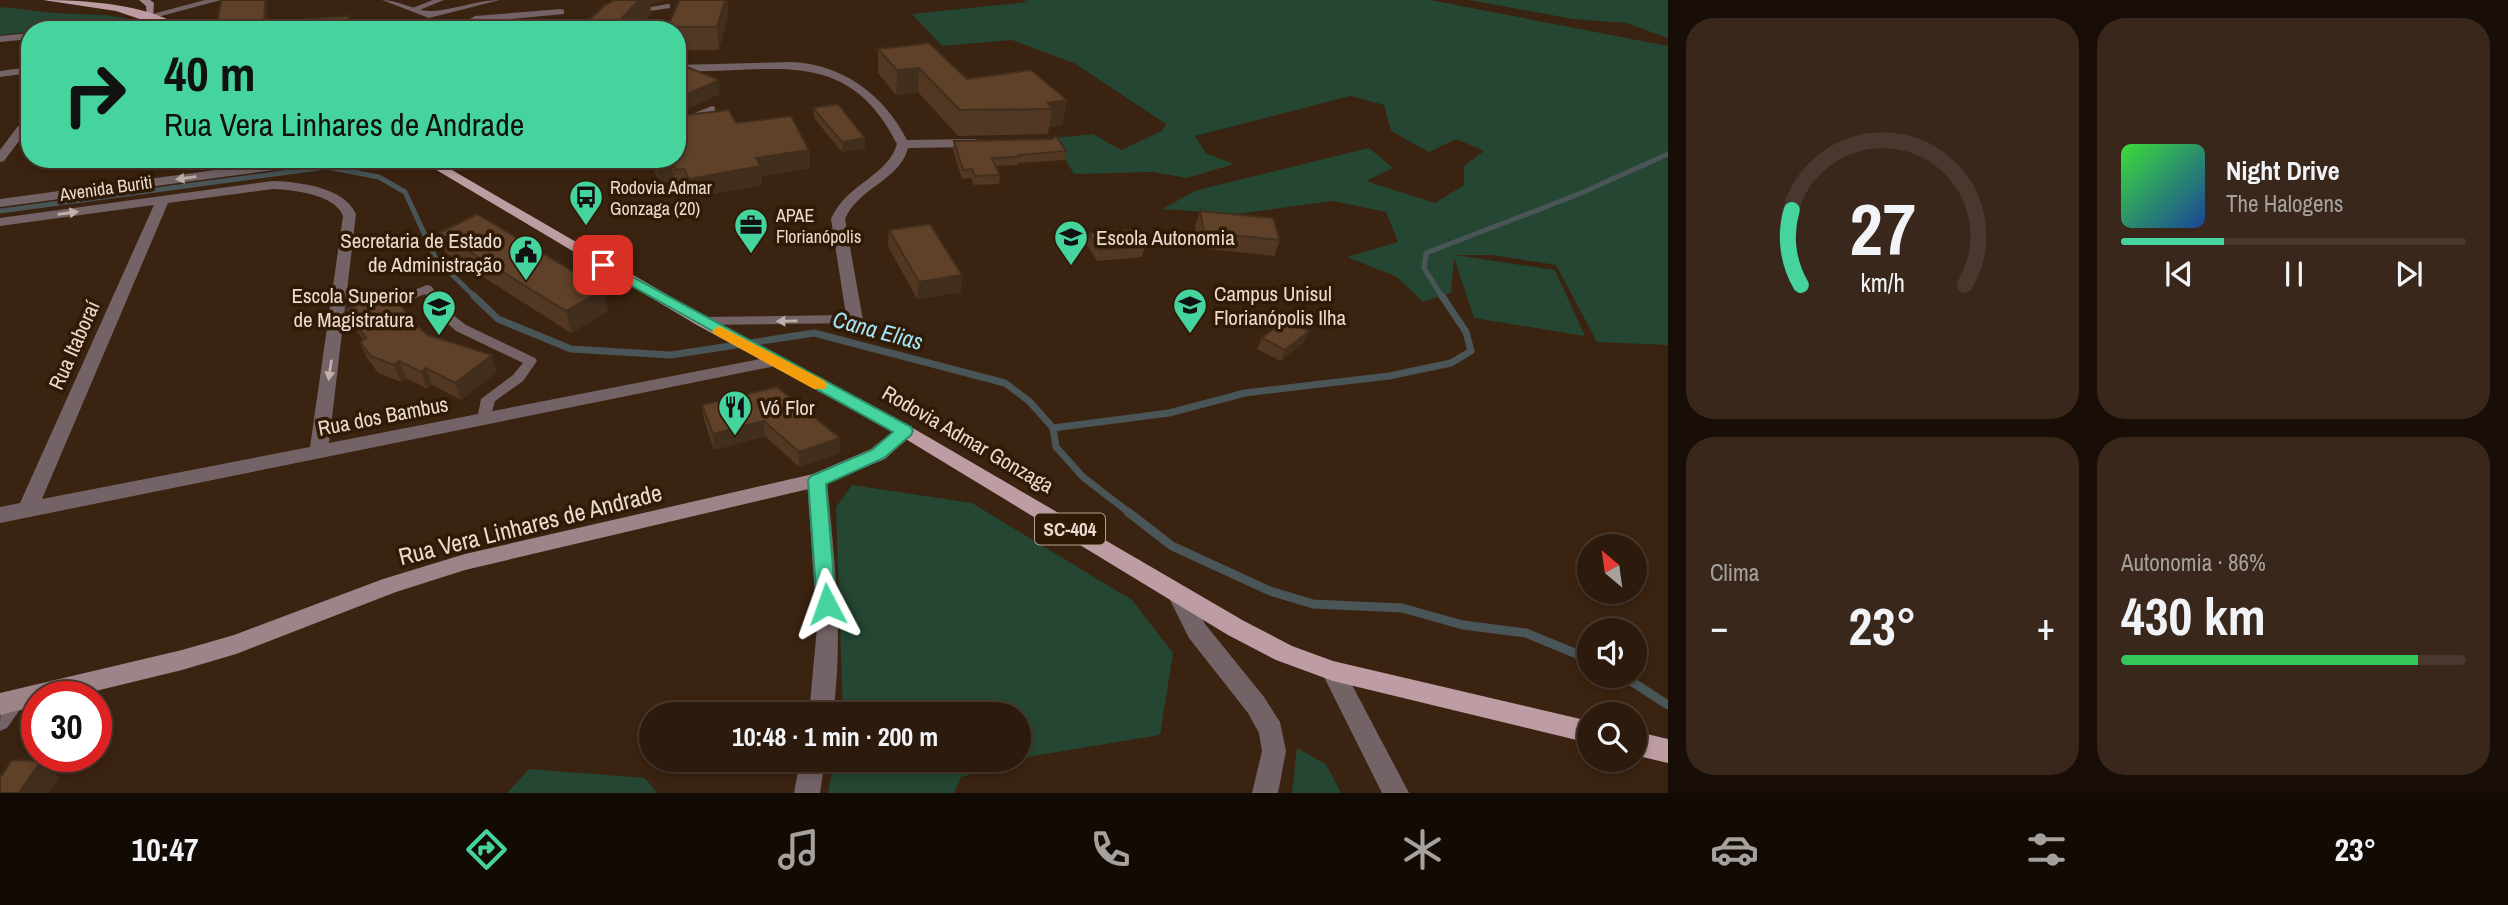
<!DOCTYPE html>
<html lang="pt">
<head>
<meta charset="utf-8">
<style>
	body { margin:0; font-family:"Archivo Narrow",sans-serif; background:#38271a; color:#f1f3f6; height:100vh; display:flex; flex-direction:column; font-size:26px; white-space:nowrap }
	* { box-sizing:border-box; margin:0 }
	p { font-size:23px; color:#a6a19d }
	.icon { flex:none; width:38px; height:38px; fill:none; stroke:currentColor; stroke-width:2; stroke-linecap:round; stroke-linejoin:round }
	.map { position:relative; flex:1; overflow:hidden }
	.panel { display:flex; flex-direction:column; gap:18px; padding:18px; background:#180e07; width:840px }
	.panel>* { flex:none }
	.hud { position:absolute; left:21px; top:21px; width:665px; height:147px; border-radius:28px; box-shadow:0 4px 10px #0003,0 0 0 2px #48382d; background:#46d49e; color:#111; overflow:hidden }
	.needle { width:46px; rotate:331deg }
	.tools { position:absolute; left:1577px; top:534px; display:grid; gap:14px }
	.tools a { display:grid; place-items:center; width:70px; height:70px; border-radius:50%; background:#2c1a0c; box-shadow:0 4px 10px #0003,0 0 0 2px #48382d; font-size:35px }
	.speed { position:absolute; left:21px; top:681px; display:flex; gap:14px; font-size:35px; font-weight:700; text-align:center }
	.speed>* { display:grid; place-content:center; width:91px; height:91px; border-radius:50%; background:#2c1a0c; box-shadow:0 4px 10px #0003,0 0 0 2px #48382d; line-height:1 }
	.speed .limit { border:10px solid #d22; background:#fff; color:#111 }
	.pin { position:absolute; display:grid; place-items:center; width:60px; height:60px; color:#fff; margin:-30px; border-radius:14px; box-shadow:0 4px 10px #0006 }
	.me { position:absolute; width:77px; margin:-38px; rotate:356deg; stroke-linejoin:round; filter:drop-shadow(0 0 5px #0008) }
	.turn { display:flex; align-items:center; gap:24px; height:147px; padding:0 28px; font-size:32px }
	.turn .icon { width:91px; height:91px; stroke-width:2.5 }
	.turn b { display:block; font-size:49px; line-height:60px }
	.big { font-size:52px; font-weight:800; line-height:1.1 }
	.panel .card { flex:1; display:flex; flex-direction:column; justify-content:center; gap:10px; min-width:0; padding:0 24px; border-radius:28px; background:#38271a }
	.panel .dial { align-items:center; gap:0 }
	.dial svg { height:182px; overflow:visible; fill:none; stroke:#48382d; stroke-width:7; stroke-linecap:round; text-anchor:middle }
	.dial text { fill:#f1f3f6; stroke:none }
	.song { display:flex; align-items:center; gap:21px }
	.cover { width:84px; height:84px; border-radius:10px; background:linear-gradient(135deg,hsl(120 70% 55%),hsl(220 70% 35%)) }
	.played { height:7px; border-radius:4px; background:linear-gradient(90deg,#46d49e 30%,#48382d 30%) }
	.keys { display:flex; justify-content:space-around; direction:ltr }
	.heat { display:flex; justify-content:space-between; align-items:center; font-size:38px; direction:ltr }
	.charge { height:10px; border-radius:5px; background:linear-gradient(90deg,#34c759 86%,#48382d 0) }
	.panel .tiles { flex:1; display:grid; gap:18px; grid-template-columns:repeat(2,1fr) }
	.trip { position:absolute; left:639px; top:702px; width:392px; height:70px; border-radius:35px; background:#2c1a0c; box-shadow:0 4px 10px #0003,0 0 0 2px #48382d; font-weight:800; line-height:70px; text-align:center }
	.tabs { display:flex; height:112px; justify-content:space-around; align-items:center; background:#120a05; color:#a6a19d }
	.tabs .icon { width:49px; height:49px }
	.tabs .current { color:#46d49e }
	.tabs b { font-size:32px; color:#f1f3f6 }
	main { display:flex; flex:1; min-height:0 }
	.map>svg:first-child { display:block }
	.green { fill:#244632 }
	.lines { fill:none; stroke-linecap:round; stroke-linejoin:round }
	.stream-far2 { stroke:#495557; stroke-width:5 }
	.stream-far1 { stroke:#495557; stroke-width:7 }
	.stream { stroke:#495557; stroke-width:9 }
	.lane { fill:#736366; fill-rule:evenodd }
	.street { fill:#736366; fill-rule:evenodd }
	.secondary { fill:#9d8488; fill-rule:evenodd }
	.primary { fill:#bd9da3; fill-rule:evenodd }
	.wall { fill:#523823 }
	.shaded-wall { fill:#422e1d }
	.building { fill:#5f4129; stroke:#422e1d; stroke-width:2 }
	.oneway { fill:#c0b0aa }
	.route { fill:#46d49e; stroke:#2e8a67; stroke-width:2 }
	.slow { fill:#f59e0b }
	.labels { text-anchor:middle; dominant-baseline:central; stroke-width:7; stroke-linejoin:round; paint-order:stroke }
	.far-poi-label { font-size:18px; fill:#eadacf; stroke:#2f1a06; text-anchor:start }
	.far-street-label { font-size:18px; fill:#eadacf; stroke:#2f1a06 }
	.shield { fill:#2f1a06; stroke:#b2a093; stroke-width:2 }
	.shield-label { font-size:19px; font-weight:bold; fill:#eadacf }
	.poi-label { font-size:21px; fill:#eadacf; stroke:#2f1a06; text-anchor:start }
	.street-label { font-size:21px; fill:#eadacf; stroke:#2f1a06 }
	.water-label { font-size:23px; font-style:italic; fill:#a5e3f8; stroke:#2f1a06 }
	.near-street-label { font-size:24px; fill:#eadacf; stroke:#2f1a06 }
</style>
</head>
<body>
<main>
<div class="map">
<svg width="1668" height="793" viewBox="0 0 1668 793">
	<rect width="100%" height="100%" fill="#3a2310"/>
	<path class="green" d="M1023,0H1430L1668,46V345L1597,342L1556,265L1492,255H1455L1555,270L1585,336L1474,318L1454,258L1451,293L1423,302L1397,277L1347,257L1398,242L1386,212L1333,201L1237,214L1162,209L1197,190L1369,148L1393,168L1366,181L1435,203L1464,185V166L1484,151L1456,139L1429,152L1391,131L1384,105L1350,96L1195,136L1206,153L1234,164L1187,178L1153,172L1074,174L1053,138L1093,134L1121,150L1162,131L1166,124L1074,63L1012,40L942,46L912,14L1028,2Z
		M1469,0H1668V38L1626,23L1573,19Z
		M0,7C24,9 48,13 72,14C103,15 129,14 158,30L62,29L0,35Z
		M852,485L972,503L1132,600L1173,653L1160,735L1033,756L961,777L954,793H828L834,760H1018V714H843L836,507Z
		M1297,748L1326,764L1341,793H1292Z
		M529,769L645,778L657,793H507Z"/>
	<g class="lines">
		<path class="stream-far2" d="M0,211L327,167L379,177L405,192L436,259L476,298
			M1443,298L1424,268L1426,253L1579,194L1668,154"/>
		<path class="stream-far1" d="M474,296L498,319L571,349L671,355L814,333L1005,383L1029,401L1053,428
			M1053,428L1169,413L1245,393L1389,376L1451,363L1471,351L1466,332L1442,296
			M1053,428L1056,447L1083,477L1131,514"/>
		<path class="stream" d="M1128,512L1172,546L1270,591L1313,604L1402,608L1463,625L1526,633L1589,659
			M1623,676L1668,705"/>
		<path class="lane" d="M433,0H444L417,11L410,9Z
			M667,4H670V8L635,13L631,11Z
			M712,106L715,107V111L677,127V120Z
			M442,159H456L439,168H431V164Z
			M427,285L431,286L453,315L466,325L535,358L537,361L523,381L495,401L489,422H479L477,419L481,399L513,375L523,363L456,331L445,321L425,294L341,328H331L330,325L331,322Z
			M16,692L23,695L26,701L7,728L0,731C0,715 0,699 16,692Z"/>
		<path class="street" d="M205,0H221L150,19L145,16Z
			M382,0C400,0 416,12 432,11C455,10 476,0 500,0L429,18Z
			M561,9L564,10V14L479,22L476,30H466L470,19L475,16Z
			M30,33V39L0,42V36Z
			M791,62C843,64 884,95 907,140L976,139L982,143L976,147L908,148C900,180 858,188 845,219L863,320L861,323L697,325L695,322L703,317L846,315L831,219C846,184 888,176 897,144C846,42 769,75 677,71V65Z
			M30,67V73L0,77V71Z
			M18,126L28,129L4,161L0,162V150Z
			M297,159H333L327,163L0,207V199Z
			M273,181C299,182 344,187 356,214L329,443L775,356L783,361L775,366L0,523V507L20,503L154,205L0,226V218ZM273,189C293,190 335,194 343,216L310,447L42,499L168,203Z
			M817,473L824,475L827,480C834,558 844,635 833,714H809L817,627L807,480L810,475Z
			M1178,585L1186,588L1205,624L1264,697L1280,722L1286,751L1278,793H1252L1262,751L1259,733L1248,713L1189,638L1167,594L1170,588Z
			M1333,661L1341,664L1409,793H1382L1321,671L1325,664Z
			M800,760H825L820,793H794Z"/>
		<path class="secondary" d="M139,0H150L154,3L153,18H147L146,6Z
			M905,425L911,427L914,431L911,435L885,459L817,487L465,570L396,592L236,654L182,670L75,696H37V706L0,715V693L182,650L234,635L383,579L465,554L813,474L871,449L899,427Z"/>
		<path class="primary" d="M43,0C85,0 151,4 186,30H172L116,11Z
			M418,159H433L709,319L911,427L1244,621L1292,646L1333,661L1589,721V743L1333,681L1276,660L1228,635L899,435L697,325Z
			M1634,731L1668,739V763L1634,755Z"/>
	</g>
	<path class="wall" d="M221,0H267V30H228L221,26L218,19Z
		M614,0H663L661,2L650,4L651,13L636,30H587L586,23Z
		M680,0H727L728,16L719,50H677V30H667V27Z
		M878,49L967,79L1067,100L1062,125L1049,127L1048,134L958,136L918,92L896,95L878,73Z
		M813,108L865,148L842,152L814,118Z
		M736,123L809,150L810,168L761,176L762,185L691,198L686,188L678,189L674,181L659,182L650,159H677Z
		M954,141L1066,151L1065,160L1018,163V165L996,166L1000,175L999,184L974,185L971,178L962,179L953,150Z
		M1200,211L1280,240L1274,256L1199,248L1195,226Z
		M889,230L961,292L917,299L888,246Z
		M439,233L604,290L608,311L571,333L446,253Z
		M1089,234L1145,246L1142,257L1097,261L1087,245Z
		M346,309L416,325L428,335L497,372L461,400L432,385L427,389L406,378L401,382L378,373L367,358L360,342L363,340L354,326Z
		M1309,331L1304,342L1281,361L1257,349L1262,338Z
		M777,387L840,453L799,467L765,436L714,450L704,420L702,405Z"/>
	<path class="shaded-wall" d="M265,0H267V30H264Z
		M619,0H663L661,2L650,4L651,13L636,30H616L615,25Z
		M725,0H727L728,16L719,50L717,27Z
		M350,16L354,30H343Z
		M919,68L918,92L896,95L897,70Z
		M719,80L720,94L677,114V99Z
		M1067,100L1062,125L1049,127L1052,109L1048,103Z
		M865,138V148L842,152V142Z
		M809,150L810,168L761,176L762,185L691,198L689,179L756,158Z
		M671,162L674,181L659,182L656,164Z
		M962,275L961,292L917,299L919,282Z
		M604,290L608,311L571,333L566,311Z
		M1309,331L1304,342L1281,361L1285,350Z
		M492,355L497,372L461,400L455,383Z
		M399,361L406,378L401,382L394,365Z
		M426,368L432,385L427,389L421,372Z
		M764,421L765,436L714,450L713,434Z
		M840,438V453L799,467V452Z
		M41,761L60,777L49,793H19Z"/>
	<path class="building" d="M221,0H265L264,30H238L218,19Z
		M614,0H639L615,25L586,23L604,6Z
		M680,0H725L717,27H667Z
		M350,16L343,30H298L305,19Z
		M469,23L468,30H411L413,24Z
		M929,43L967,79L1031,70L1067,100L1048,103L1052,109L960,110L919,68L897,70L878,49Z
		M677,63L719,80L677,99Z
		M838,104L865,138L842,142L813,108Z
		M729,110L736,123L791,116L809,150L756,158L761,166L689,179L684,169L676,170L671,162L656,164L655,159H677V116Z
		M1056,136L1066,151L1018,155L1019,157L992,158L1000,175L975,176L972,169L963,170L954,141L1052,139Z
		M1200,211L1273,218L1280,240L1204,232Z
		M477,214L604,290L566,311L439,233Z
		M930,224L962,275L919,282L889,230Z
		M1133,230L1145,246L1100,250L1089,234Z
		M390,292L416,325L428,335L492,355L455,383L426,368L421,372L399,361L394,365L371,356L360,342L366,338L346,309Z
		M1286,319L1309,331L1285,350L1262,338Z
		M777,387L840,438L799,452L764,421L713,434L702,405Z
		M12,760L41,761L19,793H0V775H2Z"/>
	<defs><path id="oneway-solid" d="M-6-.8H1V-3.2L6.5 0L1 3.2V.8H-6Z" transform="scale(1.75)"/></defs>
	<g class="oneway">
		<use href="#oneway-solid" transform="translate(186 178) rotate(172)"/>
		<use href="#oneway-solid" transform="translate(68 213) rotate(-8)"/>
		<use href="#oneway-solid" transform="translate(787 321) rotate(179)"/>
		<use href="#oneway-solid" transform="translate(330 370) rotate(98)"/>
	</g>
	<path class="route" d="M603,261L911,427L913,431L911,435L884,458L826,484L836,604L834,610L827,613L819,610L817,604L808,480L811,476L872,450L893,432L598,267L596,265Z"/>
	<path class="slow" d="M719,326L825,381L827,385L825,389H814L714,334L712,331Z"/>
	<defs>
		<g id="bus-pin" transform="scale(1.75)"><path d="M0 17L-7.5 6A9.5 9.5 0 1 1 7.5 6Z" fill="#46d49e" stroke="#2f1a06"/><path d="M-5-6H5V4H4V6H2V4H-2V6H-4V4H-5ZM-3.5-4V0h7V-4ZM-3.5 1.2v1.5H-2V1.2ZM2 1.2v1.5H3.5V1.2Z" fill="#111"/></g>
		<g id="office-pin" transform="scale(1.75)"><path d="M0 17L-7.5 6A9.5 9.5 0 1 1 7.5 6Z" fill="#46d49e" stroke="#2f1a06"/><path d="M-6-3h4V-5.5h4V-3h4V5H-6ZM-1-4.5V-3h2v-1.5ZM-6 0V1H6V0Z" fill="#111"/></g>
		<g id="school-pin" transform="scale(1.75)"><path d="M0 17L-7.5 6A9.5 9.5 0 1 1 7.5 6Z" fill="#46d49e" stroke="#2f1a06"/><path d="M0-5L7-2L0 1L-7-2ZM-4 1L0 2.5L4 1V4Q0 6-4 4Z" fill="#111"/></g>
		<g id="civic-pin" transform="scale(1.75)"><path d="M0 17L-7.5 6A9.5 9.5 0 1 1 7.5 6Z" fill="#46d49e" stroke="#2f1a06"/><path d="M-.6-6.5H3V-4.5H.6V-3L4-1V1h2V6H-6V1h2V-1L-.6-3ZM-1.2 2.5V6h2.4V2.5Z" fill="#111"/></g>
		<g id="university-pin" transform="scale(1.75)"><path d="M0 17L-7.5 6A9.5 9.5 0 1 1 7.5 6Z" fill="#46d49e" stroke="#2f1a06"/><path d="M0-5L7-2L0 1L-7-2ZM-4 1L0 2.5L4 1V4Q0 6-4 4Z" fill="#111"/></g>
		<g id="restaurant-pin" transform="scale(1.75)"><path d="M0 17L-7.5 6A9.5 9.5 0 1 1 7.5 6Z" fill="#46d49e" stroke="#2f1a06"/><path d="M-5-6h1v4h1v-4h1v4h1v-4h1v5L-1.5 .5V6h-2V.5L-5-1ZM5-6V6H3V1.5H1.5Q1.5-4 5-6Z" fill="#111"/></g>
	</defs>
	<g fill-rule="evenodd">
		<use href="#bus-pin" x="586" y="197"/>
		<use href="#office-pin" x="751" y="225"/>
		<use href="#school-pin" x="1071" y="237"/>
		<use href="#civic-pin" x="526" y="252"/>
		<use href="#university-pin" x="1190" y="305"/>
		<use href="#university-pin" x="439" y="307"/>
		<use href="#restaurant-pin" x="735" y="407"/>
	</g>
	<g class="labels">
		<g class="far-poi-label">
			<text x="610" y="187">Rodovia Admar<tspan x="610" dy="21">Gonzaga (20)</tspan></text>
			<text x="776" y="215">APAE<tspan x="776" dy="21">Florianópolis</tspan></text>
		</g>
		<g class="far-street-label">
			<text transform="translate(106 188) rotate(-8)">Avenida Buriti</text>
		</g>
		<rect class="shield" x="1035" y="513.5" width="70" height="31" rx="5"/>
		<g class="shield-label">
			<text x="1070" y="529">SC-404</text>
		</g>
		<g class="poi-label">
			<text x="1096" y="237">Escola Autonomia</text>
			<text x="502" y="240" text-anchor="end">Secretaria de Estado<tspan x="502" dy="24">de Administração</tspan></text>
			<text x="1214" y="293">Campus Unisul<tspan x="1214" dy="24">Florianópolis Ilha</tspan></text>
			<text x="414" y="295" text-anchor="end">Escola Superior<tspan x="414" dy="24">de Magistratura</tspan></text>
			<text x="760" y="407">Vó Flor</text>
		</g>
		<g class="street-label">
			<text transform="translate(74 345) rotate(-66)">Rua Itaboraí</text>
			<text transform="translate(383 416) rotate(-11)">Rua dos Bambus</text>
			<text transform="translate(968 439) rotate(30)">Rodovia Admar Gonzaga</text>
		</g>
		<g class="water-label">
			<text transform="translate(878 330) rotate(15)">Cana Elias</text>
		</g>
		<g class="near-street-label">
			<text transform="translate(530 524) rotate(-14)">Rua Vera Linhares de Andrade</text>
		</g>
	</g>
</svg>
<div class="tools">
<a><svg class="needle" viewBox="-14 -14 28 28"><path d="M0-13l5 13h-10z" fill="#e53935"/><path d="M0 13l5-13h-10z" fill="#a6a19d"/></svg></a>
<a><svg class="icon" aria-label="sound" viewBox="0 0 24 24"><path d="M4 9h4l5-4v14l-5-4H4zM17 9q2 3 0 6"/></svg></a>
<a><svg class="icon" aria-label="search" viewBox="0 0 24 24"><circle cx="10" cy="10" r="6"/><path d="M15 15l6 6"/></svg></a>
</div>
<div class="speed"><div class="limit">30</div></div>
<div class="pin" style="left:603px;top:265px;background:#d93025"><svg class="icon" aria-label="arrive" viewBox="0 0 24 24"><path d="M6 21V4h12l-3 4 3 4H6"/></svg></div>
<svg class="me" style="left:827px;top:604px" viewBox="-20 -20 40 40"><path d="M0-17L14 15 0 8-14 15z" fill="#46d49e" stroke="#fff" stroke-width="4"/></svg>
<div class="trip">10:48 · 1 min · 200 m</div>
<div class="hud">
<div class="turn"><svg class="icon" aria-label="right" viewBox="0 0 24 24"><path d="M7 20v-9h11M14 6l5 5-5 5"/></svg><div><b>40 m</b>Rua Vera Linhares de Andrade</div></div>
</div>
</div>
<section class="panel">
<div class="tiles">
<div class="card dial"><svg viewBox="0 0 100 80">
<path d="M14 69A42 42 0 1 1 86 69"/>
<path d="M14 69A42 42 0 0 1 10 36" stroke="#46d49e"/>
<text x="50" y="56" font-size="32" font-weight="700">27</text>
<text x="50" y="72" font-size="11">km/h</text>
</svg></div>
<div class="card">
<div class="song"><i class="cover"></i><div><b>Night Drive</b><p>The Halogens</p></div></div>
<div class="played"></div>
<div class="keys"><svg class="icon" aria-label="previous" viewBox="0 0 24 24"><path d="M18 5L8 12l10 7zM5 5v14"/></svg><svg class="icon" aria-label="pause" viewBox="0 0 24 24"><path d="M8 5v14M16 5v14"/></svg><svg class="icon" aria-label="next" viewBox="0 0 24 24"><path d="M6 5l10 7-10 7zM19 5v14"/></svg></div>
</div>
<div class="card"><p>Clima</p>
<div class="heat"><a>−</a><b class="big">23°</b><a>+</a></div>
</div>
<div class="card"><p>Autonomia · 86%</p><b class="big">430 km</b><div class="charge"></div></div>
</div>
</section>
</main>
<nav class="tabs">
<b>10:47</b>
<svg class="icon current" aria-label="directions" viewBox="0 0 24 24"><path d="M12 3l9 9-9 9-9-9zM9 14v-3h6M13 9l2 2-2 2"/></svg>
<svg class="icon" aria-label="music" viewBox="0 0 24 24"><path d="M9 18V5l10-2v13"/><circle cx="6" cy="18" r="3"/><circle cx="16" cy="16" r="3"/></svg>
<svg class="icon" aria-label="phone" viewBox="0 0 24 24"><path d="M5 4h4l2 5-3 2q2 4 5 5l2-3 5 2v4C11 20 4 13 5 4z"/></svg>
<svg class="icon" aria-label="climate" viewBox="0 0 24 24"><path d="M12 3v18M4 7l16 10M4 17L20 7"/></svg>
<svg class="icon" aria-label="car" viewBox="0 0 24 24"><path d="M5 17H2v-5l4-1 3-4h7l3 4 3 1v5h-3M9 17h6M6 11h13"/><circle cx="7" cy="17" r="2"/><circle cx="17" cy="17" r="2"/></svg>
<svg class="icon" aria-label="filters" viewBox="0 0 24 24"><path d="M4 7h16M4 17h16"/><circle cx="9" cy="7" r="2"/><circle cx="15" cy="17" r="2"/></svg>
<b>23°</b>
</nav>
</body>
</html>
